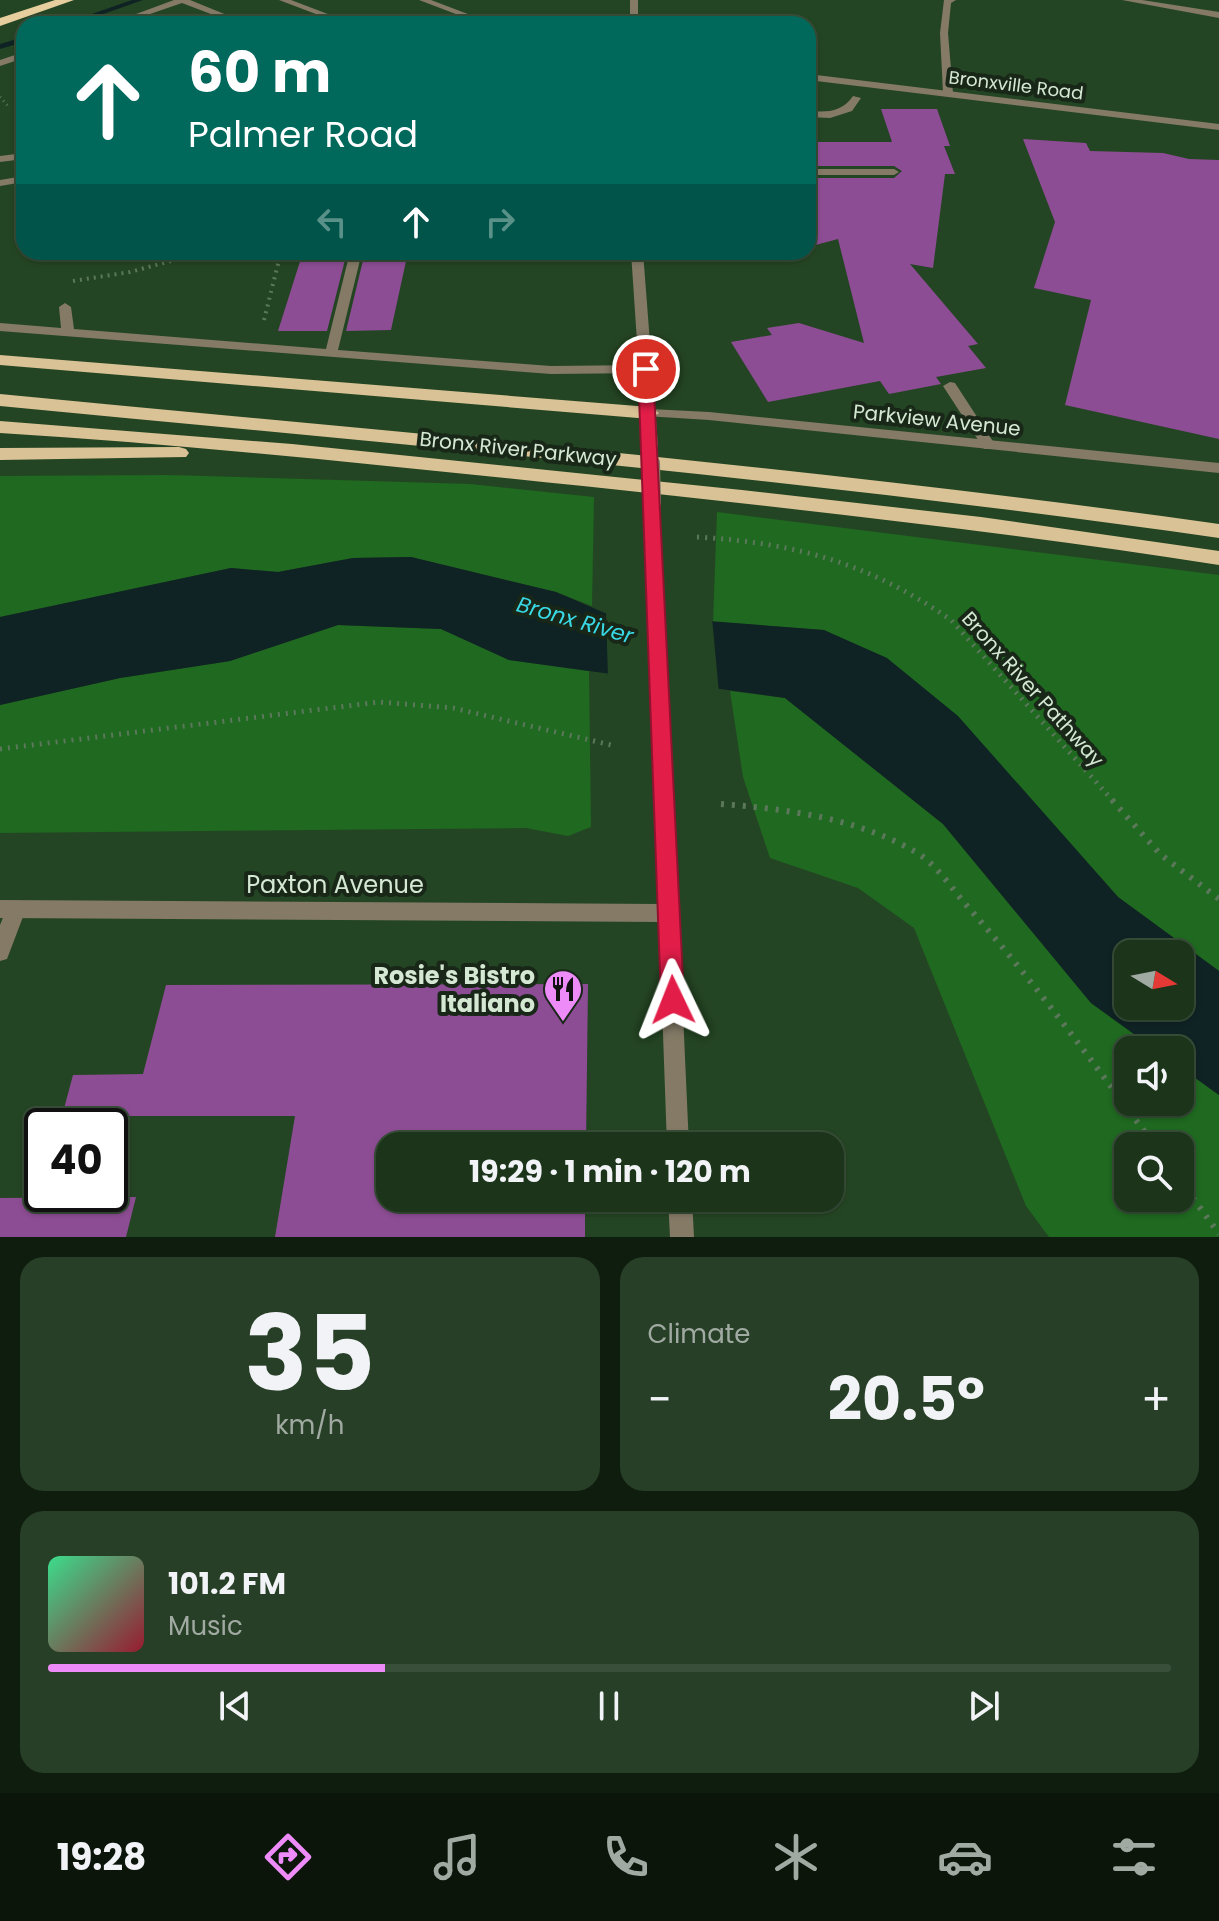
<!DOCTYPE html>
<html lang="en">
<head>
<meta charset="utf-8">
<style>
	body { margin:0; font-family:Poppins,sans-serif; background:#283f27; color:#f1f3f6; height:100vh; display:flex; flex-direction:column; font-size:30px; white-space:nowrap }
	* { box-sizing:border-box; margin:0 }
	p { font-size:26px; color:#a0aaa2 }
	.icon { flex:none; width:44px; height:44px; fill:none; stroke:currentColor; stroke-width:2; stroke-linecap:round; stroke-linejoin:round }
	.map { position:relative; height:1237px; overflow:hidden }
	.drawer { display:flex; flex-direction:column; gap:20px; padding:20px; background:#0f1d0e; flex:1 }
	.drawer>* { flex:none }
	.hud { position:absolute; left:16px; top:16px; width:800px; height:244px; border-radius:24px; box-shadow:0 2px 6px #0004,0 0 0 2px #394f39; background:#00695c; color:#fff; overflow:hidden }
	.needle { width:52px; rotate:100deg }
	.tools { position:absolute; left:1114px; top:940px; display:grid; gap:16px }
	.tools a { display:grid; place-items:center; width:80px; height:80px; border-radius:16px; background:#1b341a; box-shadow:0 2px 6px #0004,0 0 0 2px #394f39; font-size:40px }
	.speed { position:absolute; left:24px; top:1108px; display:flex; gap:16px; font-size:40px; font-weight:700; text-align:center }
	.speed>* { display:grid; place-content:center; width:104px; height:104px; border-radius:50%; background:#1b341a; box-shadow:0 2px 6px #0004,0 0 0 2px #394f39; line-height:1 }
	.speed .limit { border:4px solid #111; border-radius:12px; background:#fff; color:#111 }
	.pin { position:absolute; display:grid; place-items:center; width:68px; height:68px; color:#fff; margin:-34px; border:4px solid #fff; border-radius:50%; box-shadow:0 2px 8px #0007 }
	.me { position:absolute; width:88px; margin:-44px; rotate:358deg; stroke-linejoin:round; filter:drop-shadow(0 0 6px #0008) }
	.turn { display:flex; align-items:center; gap:28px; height:168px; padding:0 40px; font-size:36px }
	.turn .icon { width:104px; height:104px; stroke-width:2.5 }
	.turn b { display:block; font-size:56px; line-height:68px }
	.lanes { display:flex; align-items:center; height:76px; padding:0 40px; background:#0003; justify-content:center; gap:40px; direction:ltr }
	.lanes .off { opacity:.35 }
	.big { font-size:60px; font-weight:700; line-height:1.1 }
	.drawer .tile { flex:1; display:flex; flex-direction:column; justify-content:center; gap:12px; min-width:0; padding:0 28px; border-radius:24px; background:#283f27 }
	.drawer .dial { align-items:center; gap:0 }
	.dial b { font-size:104px; line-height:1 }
	.song { display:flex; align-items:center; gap:24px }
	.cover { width:96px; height:96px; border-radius:12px; background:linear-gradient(135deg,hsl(150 70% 55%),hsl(350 70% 35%)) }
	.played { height:8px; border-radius:4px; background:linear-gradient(90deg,#ed8cf9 30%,#394f39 30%) }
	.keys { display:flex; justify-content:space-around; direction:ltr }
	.heat { display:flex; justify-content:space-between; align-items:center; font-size:44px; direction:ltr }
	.drawer .tiles { flex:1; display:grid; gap:20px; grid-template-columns:1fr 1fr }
	.tile:last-child { grid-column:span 2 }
	.trip { position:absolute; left:376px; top:1132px; width:468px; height:80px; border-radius:24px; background:#1b341a; box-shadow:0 2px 6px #0004,0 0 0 2px #394f39; font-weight:700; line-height:80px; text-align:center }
	.dock { display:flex; height:128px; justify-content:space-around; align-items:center; background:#0b150a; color:#a0aaa2 }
	.dock .icon { width:56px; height:56px }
	.dock .current { color:#ed8cf9 }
	.dock b { font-size:36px; color:#f1f3f6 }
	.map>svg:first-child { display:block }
	.green { fill:#1f6920; fill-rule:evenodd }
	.water { fill:#0f2224; fill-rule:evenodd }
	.pier { fill:#244523 }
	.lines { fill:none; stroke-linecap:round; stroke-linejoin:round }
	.stream { fill:#0f2224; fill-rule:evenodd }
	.building { fill:#8d4d94 }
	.path-far3 { stroke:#5b785a; stroke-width:3; stroke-dasharray:1 4; stroke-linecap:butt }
	.path-far2 { stroke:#5b785a; stroke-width:4; stroke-dasharray:2 5; stroke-linecap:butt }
	.path-far1 { stroke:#5b785a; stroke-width:5; stroke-dasharray:2 6; stroke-linecap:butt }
	.path { stroke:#5b785a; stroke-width:6; stroke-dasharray:3 8; stroke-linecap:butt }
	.service { fill:#847a66; fill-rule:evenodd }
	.minor { fill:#847a66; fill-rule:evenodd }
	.tertiary { fill:#847a66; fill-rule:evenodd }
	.trunk { fill:#d9c296; fill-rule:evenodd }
	.motorway { fill:#e7ce9e; fill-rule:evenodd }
	.tertiary-bridge-far1 { stroke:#847a66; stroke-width:12 }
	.tertiary-bridge { stroke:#847a66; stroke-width:16 }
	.route { fill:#e11d48; stroke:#92132f; stroke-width:2 }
	.labels { text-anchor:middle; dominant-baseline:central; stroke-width:8; stroke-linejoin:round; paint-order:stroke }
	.far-street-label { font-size:18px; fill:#d5e8d3; stroke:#182718 }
	.street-label { font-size:20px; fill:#d5e8d3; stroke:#182718 }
	.water-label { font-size:22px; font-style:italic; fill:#39d9e6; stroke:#182718 }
	.near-street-label { font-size:24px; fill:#d5e8d3; stroke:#182718 }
	.near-poi-label { font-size:24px; font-weight:bold; fill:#d5e8d3; stroke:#182718; text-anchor:end }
</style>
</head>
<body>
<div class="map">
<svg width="1219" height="1237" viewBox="0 0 1219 1237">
	<rect width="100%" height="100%" fill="#244523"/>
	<path class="green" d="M168,475L470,484L594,497L592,606L556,592L411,557L353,558L278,572L231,568L0,617V476Z
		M717,512L1219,575V971L1118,897L958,717L824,630L713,622Z
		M338,625L441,629L509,660L589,671L591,827L568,836L526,828L0,833V705L120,678L230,661Z
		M730,691L785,698L943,824L1091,1003L1156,1050H1128V1102H1180V1067L1219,1095V1237H1049L1026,1206L914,928L858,888L770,858L743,777ZM1128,1146H1180V1198H1128Z"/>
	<path class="water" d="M411,557L556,592L605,613L824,630L887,658L958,716L1118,897L1219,971V1095L1180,1067V1050H1156L1091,1003L943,824L785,698L509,660L441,629L338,625L230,661L120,678L0,705V617L231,568L278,572L353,558ZM1128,954H1180V1006H1128Z"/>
	<path class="pier" d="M606,612L712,618L719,693L608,678Z"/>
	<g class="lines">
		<path class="stream" d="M132,0H143L75,24H63Z
			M24,37V42L0,49V44Z"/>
	</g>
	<path class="building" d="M881,109H937L950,146H944L955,174H945L933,268L910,264L978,344L968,346L986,368L936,377L941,384L889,394L880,381L768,402L731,342L772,335L767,328L799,323L864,343L838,239L808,247V178H894L902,171L894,166H808V142H892Z
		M1023,139L1086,143L1090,151L1163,153L1189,159L1219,160V439L1065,405L1091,300L1034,288L1055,222Z
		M303,252H347L327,331H278Z
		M365,252H408L391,330L346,331Z
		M588,984L586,1146H390V1198H585V1237H275L295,1116H62L73,1075L143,1074L166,985Z
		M136,1197L126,1237H0V1198Z"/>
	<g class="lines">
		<path class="path-far3" d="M0,97L8,106"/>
		<path class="path-far2" d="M73,281L130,272L204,252
			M264,320L281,252"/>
		<path class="path-far1" d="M697,537C796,543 869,563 951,620L1114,802
			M0,749L379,702L453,708L611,745"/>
		<path class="path" d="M1112,800L1160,854L1219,899
			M721,804C786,809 856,818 914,851C937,864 951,888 968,907C1035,983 1095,1065 1155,1146
			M1180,1180L1219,1234"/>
		<path class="service" d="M174,0H190L249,24H237L182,3L121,24H109Z
			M279,0H291L354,24H342Z
			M24,52V58L0,66V60Z
			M853,96L861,98L852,111L830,118L808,117V111C827,112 841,113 853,96Z
			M808,169H894L899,172L894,175H808Z
			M350,252H362L338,350L551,366L646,365L652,369L646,373L551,374L0,331V323L61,328L59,307L65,303L71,307L74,329L326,349Z
			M950,382L955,383L994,443L996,446L994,449H984L943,386Z"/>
		<path class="minor" d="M944,0H956L951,3L948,33L953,93L948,96L943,93L940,33Z
			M1122,0H1142L1219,12V18Z
			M24,153V159L0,162V156Z
			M24,176V182L0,186V180Z
			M650,409L709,412L1219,463V473L709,420L645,416L643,413Z
			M16,900L23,903L26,909L7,959L0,961V925L9,903Z"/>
		<path class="tertiary" d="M419,0H431L494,24H482Z
			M630,0H638V24H630Z
			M808,74L1219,124V130L808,80Z
			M631,252H643L658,446L651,450L644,446Z
			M653,498L660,503L689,1146H667L659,922L0,918V900L659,904L646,503Z
			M668,1198H692L694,1237H670Z"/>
		<path class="trunk" d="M0,355L650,407L659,413L650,419L0,365Z
			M0,394C407,433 814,467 1219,524V538C814,480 407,445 0,406Z
			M0,421L292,444L742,490L981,517L1219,551V565C1008,532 796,509 583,486C389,466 195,445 0,433Z
			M179,447L186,449L189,453L186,457L0,460V448Z"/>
		<path class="motorway" d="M55,0H74L0,26V18Z"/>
		<path class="tertiary-bridge-far1" d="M651,446L652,465"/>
		<path class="tertiary-bridge" d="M652,463L653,503"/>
	</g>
	<path class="route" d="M646,365L653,369L684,1000L681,1008L673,1011L664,1008L661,1000L638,369Z"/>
	<defs>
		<g id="restaurant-pin" transform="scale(2)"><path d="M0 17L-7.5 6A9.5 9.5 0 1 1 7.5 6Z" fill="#ed8cf9" stroke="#182718"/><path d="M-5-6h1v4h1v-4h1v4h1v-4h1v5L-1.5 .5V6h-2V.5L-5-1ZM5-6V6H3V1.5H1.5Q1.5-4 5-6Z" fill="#111"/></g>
	</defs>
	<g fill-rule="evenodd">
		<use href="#restaurant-pin" x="563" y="989"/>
	</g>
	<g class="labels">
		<g class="far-street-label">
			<text transform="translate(1016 85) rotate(7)">Bronxville Road</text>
		</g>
		<g class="street-label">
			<text transform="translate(937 420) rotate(6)">Parkview Avenue</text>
			<text transform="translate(518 449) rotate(6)">Bronx River Parkway</text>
			<text transform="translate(1033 689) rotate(48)">Bronx River Pathway</text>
		</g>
		<g class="water-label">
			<text transform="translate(575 620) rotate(16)">Bronx River</text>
		</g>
		<g class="near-street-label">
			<text x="335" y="884">Paxton Avenue</text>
		</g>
		<g class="near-poi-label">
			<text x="535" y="975">Rosie's Bistro<tspan x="535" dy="28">Italiano</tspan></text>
		</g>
	</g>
</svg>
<div class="tools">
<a><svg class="needle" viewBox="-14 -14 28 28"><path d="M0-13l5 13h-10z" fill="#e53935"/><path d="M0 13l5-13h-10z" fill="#a0aaa2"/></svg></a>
<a><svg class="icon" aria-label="sound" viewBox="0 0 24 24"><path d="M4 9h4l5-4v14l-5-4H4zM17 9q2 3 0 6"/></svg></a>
<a><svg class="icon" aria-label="search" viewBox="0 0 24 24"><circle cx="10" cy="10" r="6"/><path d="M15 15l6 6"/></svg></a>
</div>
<div class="speed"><div class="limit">40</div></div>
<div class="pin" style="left:646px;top:369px;background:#d93025"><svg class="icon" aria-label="arrive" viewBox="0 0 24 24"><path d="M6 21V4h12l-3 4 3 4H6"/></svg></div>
<svg class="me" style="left:673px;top:1000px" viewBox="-20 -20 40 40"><path d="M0-17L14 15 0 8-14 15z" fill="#e11d48" stroke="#fff" stroke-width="4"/></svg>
<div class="trip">19:29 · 1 min · 120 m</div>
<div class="hud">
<div class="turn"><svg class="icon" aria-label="ahead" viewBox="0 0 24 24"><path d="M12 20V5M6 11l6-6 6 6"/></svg><div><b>60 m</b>Palmer Road</div></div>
<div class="lanes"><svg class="icon off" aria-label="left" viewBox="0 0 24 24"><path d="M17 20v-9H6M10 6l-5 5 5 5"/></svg><svg class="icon" aria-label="ahead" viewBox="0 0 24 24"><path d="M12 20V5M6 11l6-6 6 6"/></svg><svg class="icon off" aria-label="right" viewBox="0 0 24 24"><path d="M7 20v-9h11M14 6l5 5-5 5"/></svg></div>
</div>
</div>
<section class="drawer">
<div class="tiles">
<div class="tile dial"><b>35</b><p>km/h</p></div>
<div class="tile"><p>Climate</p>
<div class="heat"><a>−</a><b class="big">20.5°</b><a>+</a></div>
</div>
<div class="tile">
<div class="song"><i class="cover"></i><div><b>101.2 FM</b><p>Music</p></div></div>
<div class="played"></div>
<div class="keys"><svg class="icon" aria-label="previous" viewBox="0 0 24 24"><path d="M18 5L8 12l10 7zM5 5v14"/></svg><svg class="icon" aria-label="pause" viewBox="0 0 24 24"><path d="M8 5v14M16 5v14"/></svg><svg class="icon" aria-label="next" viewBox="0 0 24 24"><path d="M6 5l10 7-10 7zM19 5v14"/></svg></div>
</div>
</div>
</section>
<nav class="dock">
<b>19:28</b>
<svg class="icon current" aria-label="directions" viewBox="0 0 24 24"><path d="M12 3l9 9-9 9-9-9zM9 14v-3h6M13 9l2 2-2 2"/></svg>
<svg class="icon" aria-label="music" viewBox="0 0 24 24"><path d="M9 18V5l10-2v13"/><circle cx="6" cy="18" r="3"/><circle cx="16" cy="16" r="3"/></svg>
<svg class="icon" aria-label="phone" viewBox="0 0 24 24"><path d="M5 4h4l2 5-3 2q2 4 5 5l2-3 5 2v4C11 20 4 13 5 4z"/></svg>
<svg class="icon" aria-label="climate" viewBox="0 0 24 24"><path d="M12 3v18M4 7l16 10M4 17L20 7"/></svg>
<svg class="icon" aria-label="car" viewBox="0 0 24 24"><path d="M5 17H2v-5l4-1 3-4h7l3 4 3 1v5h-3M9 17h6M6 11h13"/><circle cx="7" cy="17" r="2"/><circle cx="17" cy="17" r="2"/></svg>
<svg class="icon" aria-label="filters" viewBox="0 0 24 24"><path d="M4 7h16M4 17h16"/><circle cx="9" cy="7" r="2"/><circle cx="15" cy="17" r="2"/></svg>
</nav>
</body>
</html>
